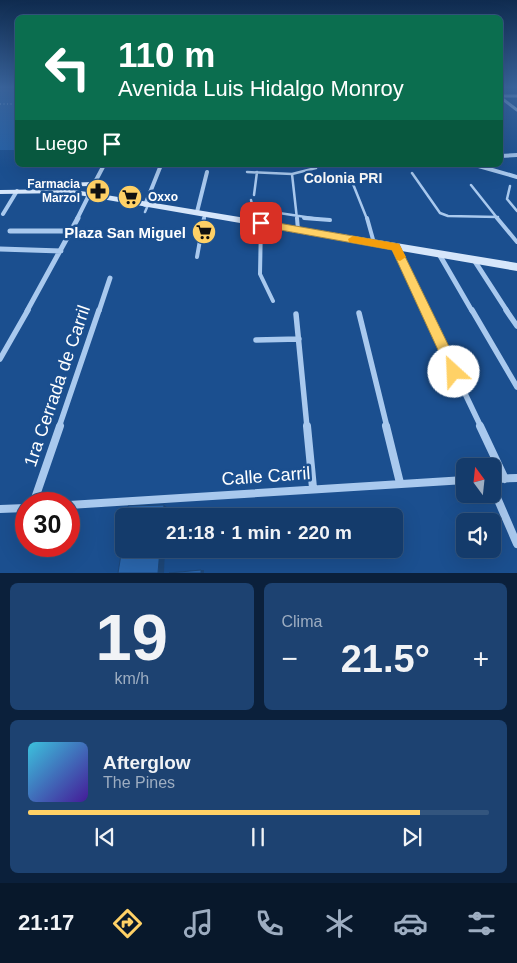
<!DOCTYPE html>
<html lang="es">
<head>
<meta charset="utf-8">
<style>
	body { margin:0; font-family:Helvetica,sans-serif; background:#1d4271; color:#f1f3f6; height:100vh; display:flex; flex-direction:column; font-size:19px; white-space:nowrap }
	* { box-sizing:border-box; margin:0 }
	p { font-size:16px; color:#9dadc1 }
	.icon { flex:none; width:28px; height:28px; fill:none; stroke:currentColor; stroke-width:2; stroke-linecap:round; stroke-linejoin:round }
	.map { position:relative; height:573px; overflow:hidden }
	.sheet { display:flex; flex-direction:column; gap:10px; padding:10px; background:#0b203b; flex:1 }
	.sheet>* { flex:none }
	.top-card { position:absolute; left:15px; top:15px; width:488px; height:152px; border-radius:8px; box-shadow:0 5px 20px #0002,0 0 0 1px #33557e; background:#0b6e4f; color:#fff; overflow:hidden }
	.needle { width:32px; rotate:345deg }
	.controls { position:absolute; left:456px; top:458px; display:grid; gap:10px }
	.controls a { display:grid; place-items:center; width:45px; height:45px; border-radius:8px; background:#143b6b; box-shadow:0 5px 20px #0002,0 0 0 1px #33557e; font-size:25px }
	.speed { position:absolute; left:15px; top:492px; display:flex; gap:10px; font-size:25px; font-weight:700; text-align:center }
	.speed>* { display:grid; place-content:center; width:65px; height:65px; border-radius:50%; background:#143b6b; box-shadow:0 5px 20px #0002,0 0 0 1px #33557e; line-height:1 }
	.speed .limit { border:8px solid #d22; background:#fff; color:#111 }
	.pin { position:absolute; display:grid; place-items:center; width:42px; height:42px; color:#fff; margin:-21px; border-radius:10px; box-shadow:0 2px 8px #0006 }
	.me { position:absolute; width:55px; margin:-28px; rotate:335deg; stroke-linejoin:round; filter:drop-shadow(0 0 4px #0008) }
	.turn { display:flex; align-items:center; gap:18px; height:105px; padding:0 20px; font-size:22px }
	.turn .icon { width:65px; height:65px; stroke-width:2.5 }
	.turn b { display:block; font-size:35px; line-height:42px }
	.then { display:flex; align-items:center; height:48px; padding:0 20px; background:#0003; gap:10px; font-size:19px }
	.big { font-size:38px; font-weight:600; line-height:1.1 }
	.sheet .tile { flex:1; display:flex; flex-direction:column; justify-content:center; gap:8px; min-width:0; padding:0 18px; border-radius:8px; background:#1d4271 }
	.sheet .dial { align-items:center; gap:0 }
	.dial b { font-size:65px; line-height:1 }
	.song { display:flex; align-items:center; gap:15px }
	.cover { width:60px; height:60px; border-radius:8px; background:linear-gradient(135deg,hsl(190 70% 55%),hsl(260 70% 35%)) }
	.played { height:5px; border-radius:2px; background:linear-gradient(90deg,#ffd166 85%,#33557e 85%) }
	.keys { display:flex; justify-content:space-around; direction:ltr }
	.heat { display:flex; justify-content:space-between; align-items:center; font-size:28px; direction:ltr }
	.sheet .tiles { flex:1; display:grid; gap:10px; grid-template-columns:1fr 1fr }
	.tile:last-child { grid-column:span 2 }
	.trip { position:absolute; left:115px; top:508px; width:288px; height:50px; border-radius:8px; background:#143b6b; box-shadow:0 5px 20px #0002,0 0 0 1px #33557e; font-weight:600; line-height:50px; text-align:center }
	.tab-bar { display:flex; height:80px; justify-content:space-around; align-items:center; background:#08182b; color:#9dadc1 }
	.tab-bar .icon { width:35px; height:35px }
	.tab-bar .selected { color:#ffd166 }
	.tab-bar b { font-size:22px; color:#f1f3f6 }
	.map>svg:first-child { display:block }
	.green { fill:#2461a8 }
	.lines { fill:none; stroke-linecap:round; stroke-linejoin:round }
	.path { stroke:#a9c9ee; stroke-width:1; stroke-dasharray:1 2.5; stroke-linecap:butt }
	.lane-far1 { stroke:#a9c9ee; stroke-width:2.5 }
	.lane { stroke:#a9c9ee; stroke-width:4 }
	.street-far4 { stroke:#a9c9ee; stroke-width:3 }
	.street-far3 { stroke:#a9c9ee; stroke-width:4 }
	.street-far2 { stroke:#a9c9ee; stroke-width:5 }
	.street-far1 { stroke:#a9c9ee; stroke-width:5.5 }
	.street { stroke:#a9c9ee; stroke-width:8 }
	.secondary { fill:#d6e6fa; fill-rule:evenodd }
	.shaded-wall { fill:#1d4779 }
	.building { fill:#2a66ad; stroke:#1d4779 }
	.route { fill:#ffd166; stroke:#a68842 }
	.slow { fill:#f59e0b }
	.labels { text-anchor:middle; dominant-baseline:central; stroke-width:5; stroke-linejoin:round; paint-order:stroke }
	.far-poi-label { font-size:12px; font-weight:bold; fill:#fff; stroke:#1b4f8f; text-anchor:end }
	.far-neighbourhood-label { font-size:14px; font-weight:bold; fill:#fff; stroke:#1b4f8f }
	.poi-label { font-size:15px; font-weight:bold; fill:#fff; stroke:#1b4f8f; text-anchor:end }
	.near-street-label { font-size:18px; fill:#fff; stroke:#1b4f8f }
</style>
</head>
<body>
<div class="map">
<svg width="517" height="573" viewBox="0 0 517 573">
	<rect width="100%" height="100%" fill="#1b4f8f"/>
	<path class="green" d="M0,89L17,90V150H0Z"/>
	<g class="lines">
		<path class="path" d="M0,104H18"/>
		<path class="lane-far1" d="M247,172L292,174
			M412,173L440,213L448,216L498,217
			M353,184L367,219
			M471,185L498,219
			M510,186L507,199L517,211
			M254,195L257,172
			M251,200L253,209L319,219
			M145,212L148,205
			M204,219L205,214
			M297,219L292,174L316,168"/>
		<path class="lane" d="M297,218L298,230
			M304,218L330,220
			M367,218L374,243
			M497,218L517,242
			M261,223L260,274L273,301
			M197,257L204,218"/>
		<path class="street-far4" d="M500,96H517
			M500,97L517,110"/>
		<path class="street-far3" d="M500,156L517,155
			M475,165L517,177
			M94,184L104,165
			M145,205L161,165
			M197,212L207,172
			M3,214L17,191
			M77,219L89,195"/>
		<path class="street-far2" d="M10,231H71
			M396,247L426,311
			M0,249L61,251
			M439,254L472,311
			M474,260L507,311
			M27,311L78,218
			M99,311L110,278"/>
		<path class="street-far1" d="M425,310L481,427
			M472,310L517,387
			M506,310L517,326
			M359,313L387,427
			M296,314L307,427
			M256,340L299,339
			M0,359L28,310
			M59,427L99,310"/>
		<path class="street" d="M307,426L313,488
			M386,426L400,483
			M480,426L505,479
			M492,479L517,478
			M492,486L517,544
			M33,504L60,426
			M69,505L465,480
			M0,509L26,508"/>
		<path class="secondary" d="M94,182L98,184L94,193L517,263V271L67,193L0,194V190L67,189L87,192L89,186L57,187L53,185L57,183Z"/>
	</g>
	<path class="shaded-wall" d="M164,505L168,508V516H163Z
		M160,549H165L164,573H158Z
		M201,570H204V573H201Z"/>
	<path class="building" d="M164,505L163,516H127L128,506Z
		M124,536V549H160L158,573H118Z
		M201,570V573H169Z"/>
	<linearGradient id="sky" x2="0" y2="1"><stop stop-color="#0f2b4f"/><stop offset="0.52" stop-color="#39639b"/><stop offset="1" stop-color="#39639b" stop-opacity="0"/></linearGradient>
	<rect width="517" height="168" fill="url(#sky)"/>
	<path class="route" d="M261,220L399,244L459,367L461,372L459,376L454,378L450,376L392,250L258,226L256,223Z"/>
	<path class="slow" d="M353,236L399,244L406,257L400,261L397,260L392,250L349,242L348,239Z"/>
	<defs>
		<g id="pharmacy-disc" transform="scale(1.25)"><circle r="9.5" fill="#ffd166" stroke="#1b4f8f"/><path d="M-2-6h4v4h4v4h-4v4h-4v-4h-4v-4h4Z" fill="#111"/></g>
		<g id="supermarket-disc" transform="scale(1.25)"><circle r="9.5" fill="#ffd166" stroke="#1b4f8f"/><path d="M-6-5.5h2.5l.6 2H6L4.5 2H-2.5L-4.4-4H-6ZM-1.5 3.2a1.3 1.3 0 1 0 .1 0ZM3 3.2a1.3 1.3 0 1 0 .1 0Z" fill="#111"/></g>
	</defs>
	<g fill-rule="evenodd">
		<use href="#pharmacy-disc" x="98" y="191"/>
		<use href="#supermarket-disc" x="130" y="197"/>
		<use href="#supermarket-disc" x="204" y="232"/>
	</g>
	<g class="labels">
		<g class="far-poi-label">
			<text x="80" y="184">Farmacia<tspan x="80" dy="14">Marzol</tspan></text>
			<text x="148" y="197" text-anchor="start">Oxxo</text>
		</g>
		<g class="far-neighbourhood-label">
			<text x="343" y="178">Colonia PRI</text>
		</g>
		<g class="poi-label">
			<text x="186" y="232">Plaza San Miguel</text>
		</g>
		<g class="near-street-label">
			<text transform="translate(57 386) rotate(-71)">1ra Cerrada de Carril</text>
			<text transform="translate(266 476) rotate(-4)">Calle Carril</text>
		</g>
	</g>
</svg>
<div class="controls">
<a><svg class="needle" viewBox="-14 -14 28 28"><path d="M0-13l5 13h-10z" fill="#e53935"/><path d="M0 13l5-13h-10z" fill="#9dadc1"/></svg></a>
<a><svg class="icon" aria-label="sound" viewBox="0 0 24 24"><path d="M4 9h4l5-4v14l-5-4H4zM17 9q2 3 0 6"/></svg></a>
</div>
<div class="speed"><div class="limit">30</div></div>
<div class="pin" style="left:261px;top:223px;background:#d93025"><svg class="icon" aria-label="arrive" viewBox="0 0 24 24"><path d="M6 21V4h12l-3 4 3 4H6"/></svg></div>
<svg class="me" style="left:454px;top:372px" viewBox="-20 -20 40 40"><circle r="19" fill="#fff"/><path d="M0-13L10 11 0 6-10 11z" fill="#ffd166"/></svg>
<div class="trip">21:18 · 1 min · 220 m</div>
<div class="top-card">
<div class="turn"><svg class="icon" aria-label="left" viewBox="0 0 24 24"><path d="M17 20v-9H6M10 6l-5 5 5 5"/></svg><div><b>110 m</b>Avenida Luis Hidalgo Monroy</div></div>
<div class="then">Luego<svg class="icon" aria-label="arrive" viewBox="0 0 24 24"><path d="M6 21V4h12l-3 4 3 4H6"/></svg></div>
</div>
</div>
<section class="sheet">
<div class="tiles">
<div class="tile dial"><b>19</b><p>km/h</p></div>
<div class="tile"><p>Clima</p>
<div class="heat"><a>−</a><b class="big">21.5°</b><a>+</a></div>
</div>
<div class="tile">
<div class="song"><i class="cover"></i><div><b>Afterglow</b><p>The Pines</p></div></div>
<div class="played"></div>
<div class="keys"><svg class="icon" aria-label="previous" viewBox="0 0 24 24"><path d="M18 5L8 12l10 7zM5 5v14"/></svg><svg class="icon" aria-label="pause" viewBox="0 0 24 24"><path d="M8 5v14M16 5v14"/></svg><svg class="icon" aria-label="next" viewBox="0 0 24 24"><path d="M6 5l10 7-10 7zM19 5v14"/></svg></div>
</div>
</div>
</section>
<nav class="tab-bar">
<b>21:17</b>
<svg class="icon selected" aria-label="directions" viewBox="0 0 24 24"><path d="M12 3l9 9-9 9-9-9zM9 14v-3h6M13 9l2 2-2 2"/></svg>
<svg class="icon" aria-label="music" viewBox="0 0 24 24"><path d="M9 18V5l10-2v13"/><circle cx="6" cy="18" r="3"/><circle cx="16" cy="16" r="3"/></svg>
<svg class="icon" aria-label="phone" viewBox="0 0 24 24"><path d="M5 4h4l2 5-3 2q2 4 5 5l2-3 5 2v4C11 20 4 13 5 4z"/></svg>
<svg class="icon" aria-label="climate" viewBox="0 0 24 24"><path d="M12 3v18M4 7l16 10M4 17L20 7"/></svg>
<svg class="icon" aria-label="car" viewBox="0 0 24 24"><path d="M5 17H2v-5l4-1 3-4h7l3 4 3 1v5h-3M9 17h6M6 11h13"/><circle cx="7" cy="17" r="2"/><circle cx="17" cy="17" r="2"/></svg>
<svg class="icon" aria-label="filters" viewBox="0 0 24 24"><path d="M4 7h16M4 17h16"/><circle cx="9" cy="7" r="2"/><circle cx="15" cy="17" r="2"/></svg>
</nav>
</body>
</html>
